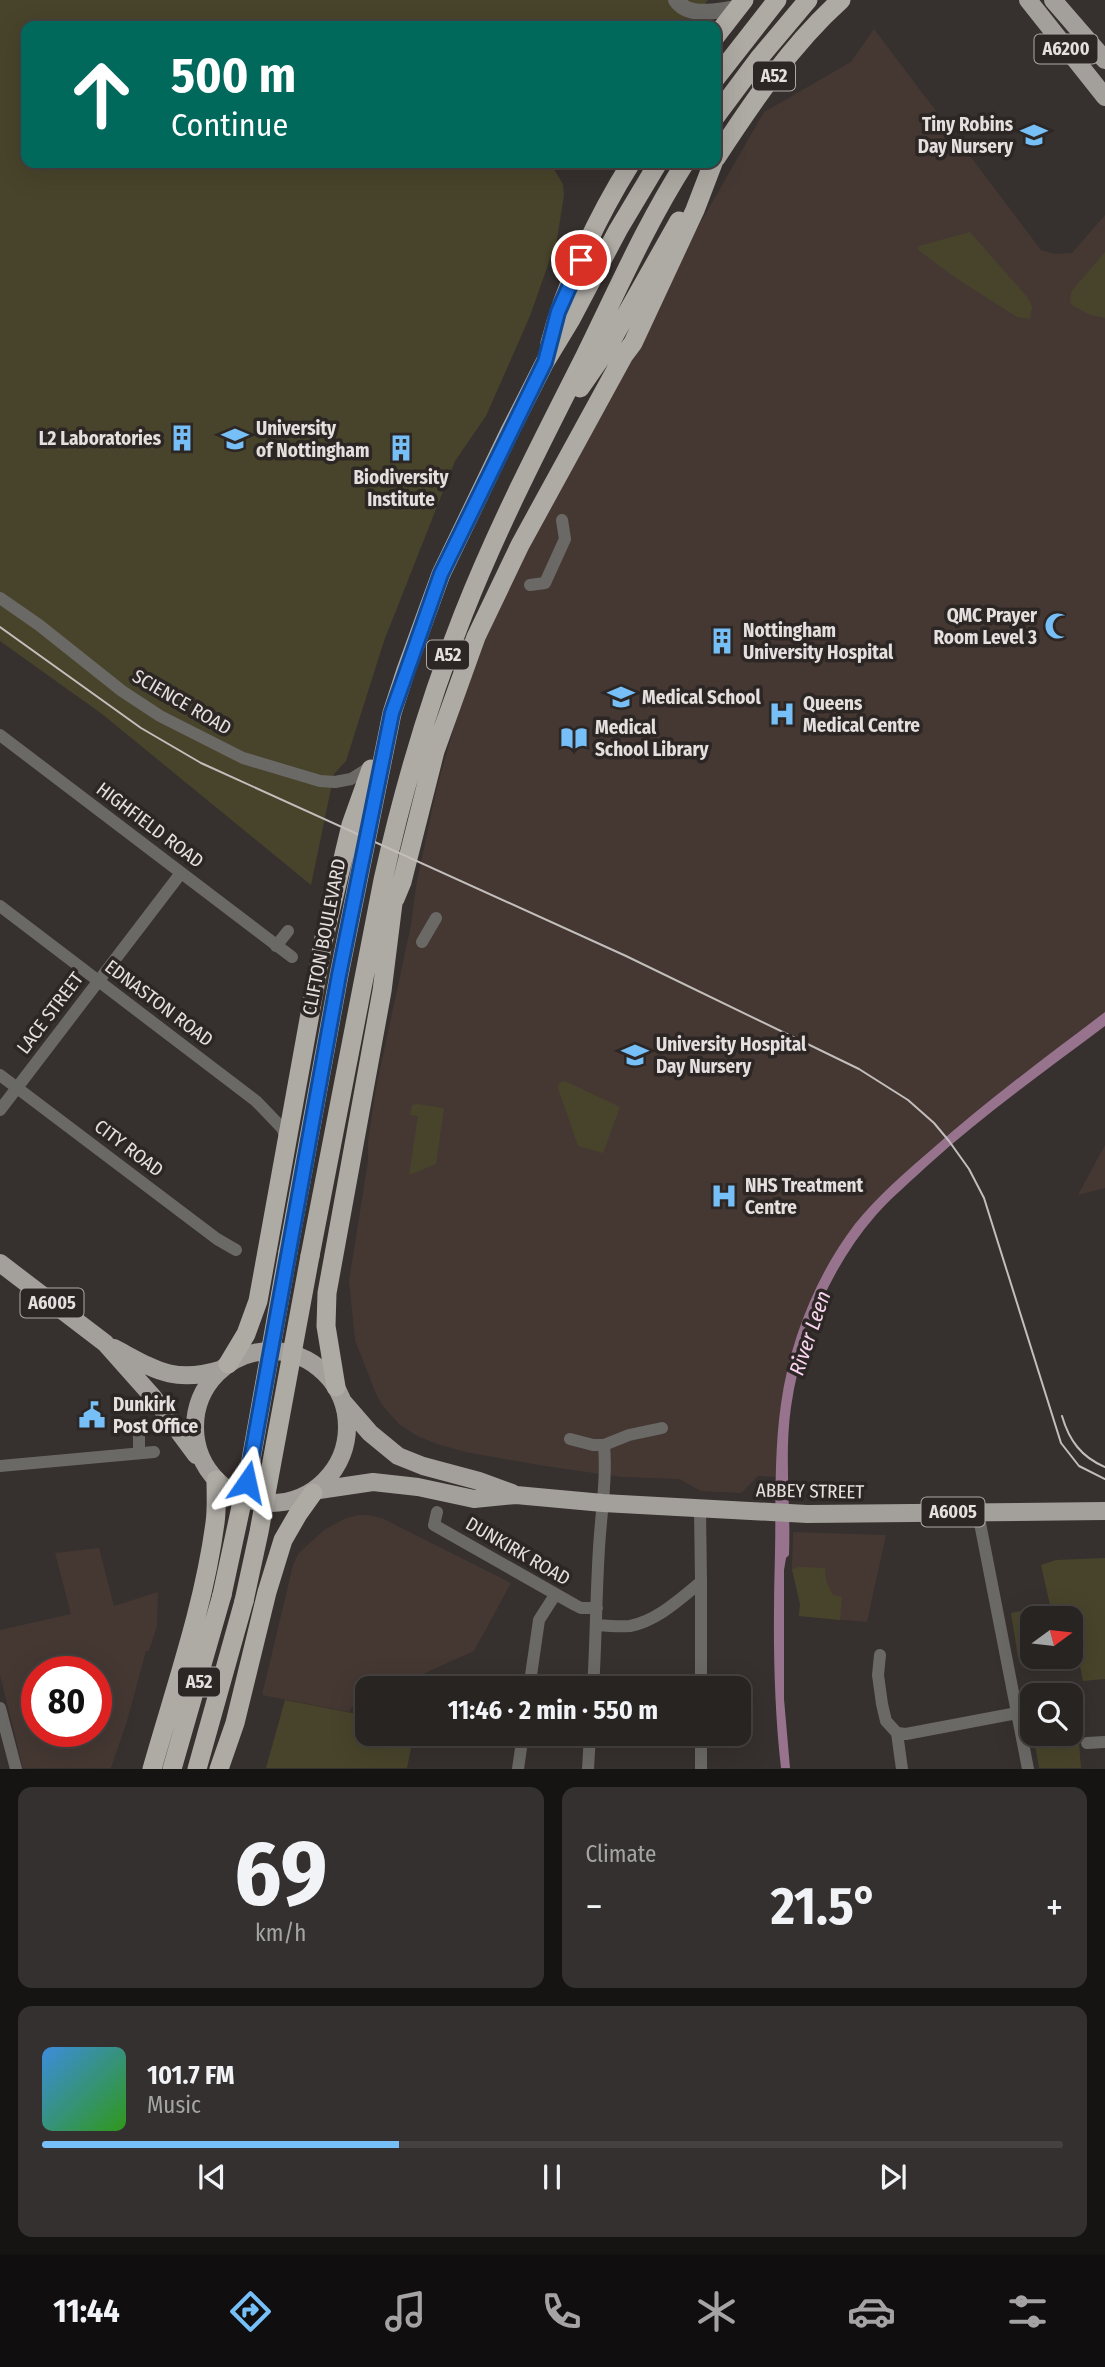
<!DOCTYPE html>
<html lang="en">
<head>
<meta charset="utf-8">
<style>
	body { margin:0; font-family:"Fira Sans Condensed",sans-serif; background:#34302f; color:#f1f3f6; height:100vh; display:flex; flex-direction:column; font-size:26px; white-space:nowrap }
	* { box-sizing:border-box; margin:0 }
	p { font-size:23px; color:#a5a4a5 }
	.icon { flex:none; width:38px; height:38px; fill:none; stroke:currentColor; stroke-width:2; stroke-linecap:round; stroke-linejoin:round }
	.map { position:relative; height:1769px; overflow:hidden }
	.side { display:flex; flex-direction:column; gap:18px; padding:18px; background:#161413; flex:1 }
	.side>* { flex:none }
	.top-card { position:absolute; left:21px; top:21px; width:700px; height:147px; border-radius:14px; box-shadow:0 7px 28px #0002,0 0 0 2px #444140; background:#00695c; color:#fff; overflow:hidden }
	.needle { width:46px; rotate:75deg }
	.tools { position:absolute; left:1020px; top:1606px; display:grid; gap:14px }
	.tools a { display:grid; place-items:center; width:63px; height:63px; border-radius:14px; background:#282422; box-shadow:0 7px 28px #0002,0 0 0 2px #444140; font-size:35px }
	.speed { position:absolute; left:21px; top:1656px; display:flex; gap:14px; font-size:35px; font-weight:700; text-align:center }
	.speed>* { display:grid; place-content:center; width:91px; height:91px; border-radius:50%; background:#282422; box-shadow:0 7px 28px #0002,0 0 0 2px #444140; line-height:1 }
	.speed .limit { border:10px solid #d22; background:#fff; color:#111 }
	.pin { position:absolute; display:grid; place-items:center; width:60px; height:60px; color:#fff; margin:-30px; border:4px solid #fff; border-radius:50%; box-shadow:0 2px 7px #0007 }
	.me { position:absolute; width:77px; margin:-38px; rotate:11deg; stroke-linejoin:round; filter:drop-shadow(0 0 5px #0008) }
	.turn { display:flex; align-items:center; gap:24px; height:147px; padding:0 35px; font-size:32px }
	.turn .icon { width:91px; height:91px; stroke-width:2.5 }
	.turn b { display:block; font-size:49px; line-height:60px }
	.big { font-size:52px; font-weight:700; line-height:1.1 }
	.side .tile { flex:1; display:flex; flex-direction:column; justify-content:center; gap:10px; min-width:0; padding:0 24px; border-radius:14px; background:#34302f }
	.side .dial { align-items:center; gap:0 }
	.dial b { font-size:91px; line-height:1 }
	.song { display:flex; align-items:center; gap:21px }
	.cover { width:84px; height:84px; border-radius:10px; background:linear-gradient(135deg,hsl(210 70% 55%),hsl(110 70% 35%)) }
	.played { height:7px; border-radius:4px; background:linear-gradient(90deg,#76c0f7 35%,#444140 35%) }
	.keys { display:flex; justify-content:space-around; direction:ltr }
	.heat { display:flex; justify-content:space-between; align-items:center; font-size:38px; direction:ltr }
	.side .tiles { flex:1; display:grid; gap:18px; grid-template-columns:1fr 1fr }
	.tile:last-child { grid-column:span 2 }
	.trip { position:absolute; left:355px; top:1676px; width:396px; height:70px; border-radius:14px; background:#282422; box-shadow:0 7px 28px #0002,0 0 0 2px #444140; font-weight:700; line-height:70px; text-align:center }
	.menu { display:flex; height:112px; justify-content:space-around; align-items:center; background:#100e0e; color:#a5a4a5 }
	.menu .icon { width:49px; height:49px }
	.menu .current { color:#76c0f7 }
	.menu b { font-size:32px; color:#f1f3f6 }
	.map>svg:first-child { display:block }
	.built { fill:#453833; fill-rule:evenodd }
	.green { fill:#48442b }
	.water { fill:#98738e }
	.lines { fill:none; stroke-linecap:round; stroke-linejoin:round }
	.minor { stroke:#6b6966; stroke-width:12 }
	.tertiary { stroke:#6b6966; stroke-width:16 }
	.primary { stroke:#a39f9a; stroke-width:18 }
	.trunk { stroke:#aeaaa4; stroke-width:19 }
	.tram { stroke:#c3bebc; stroke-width:2 }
	.trunk-bridge { stroke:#aeaaa4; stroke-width:19 }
	.route-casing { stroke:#114b97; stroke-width:18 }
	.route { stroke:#1a73e8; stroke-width:12 }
	.labels { text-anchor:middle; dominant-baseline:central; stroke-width:7; stroke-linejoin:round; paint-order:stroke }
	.shield { fill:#2c2624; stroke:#aea8a7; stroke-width:2 }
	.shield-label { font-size:18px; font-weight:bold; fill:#e5e0df }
	.poi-label { font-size:19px; font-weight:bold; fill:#e5e0df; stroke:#2c2624; text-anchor:start }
	.street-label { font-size:19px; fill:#e5e0df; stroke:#2c2624 }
	.water-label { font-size:21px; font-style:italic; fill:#fad5f0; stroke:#2c2624 }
</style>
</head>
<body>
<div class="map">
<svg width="1105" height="1769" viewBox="0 0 1105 1769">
	<rect width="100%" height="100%" fill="#36302e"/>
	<path class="built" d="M874,29L1041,250L1055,254L1072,253L1105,215V1012L958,1126L880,1197L845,1238L822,1277L809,1305L789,1366L781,1407L777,1477L758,1476L741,1493L701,1491L679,1479L622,1477L545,1466L465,1452L434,1443L417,1436L399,1424L382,1405L374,1389L355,1340L349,1281L368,1161V1141L376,1088L411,925L416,886L437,787L479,640L686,248L764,112L851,62Z
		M1105,1145V1188L1078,1195Z
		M358,1515H368L382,1518L511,1583L474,1651L389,1689H368L367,1698L354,1704L349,1712L262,1695L293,1565L299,1553L324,1530L344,1519Z
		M793,1532L886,1535L867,1622L799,1616L800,1604L792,1569Z
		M99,1548L114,1606L158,1592L157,1626L149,1651H146L127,1721L111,1768H23L0,1675V1630L71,1614L55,1553ZM37,1671H96V1731H37Z"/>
	<path class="green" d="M0,0H708L690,23V26H638L629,22L605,19L573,26H26V163H550L563,184L564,195L557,239L530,316L486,416L455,461L384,641L346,761L334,774L311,885L102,714L0,641Z
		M970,232L1028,298L1032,307L1030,319L1017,317L956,278L918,250L919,246Z
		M1105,252V318L1091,315L1073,306L1070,302L1071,292Z
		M565,1081L620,1107L603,1153L578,1146L558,1088L559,1083Z
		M417,1104L444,1108L436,1164L409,1175L418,1116L410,1115L412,1105Z
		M1105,1558V1679L1083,1681L1078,1656L1071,1657V1619H1032V1655L1018,1657L1011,1613L1050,1605L1041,1565L1056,1560Z
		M799,1567L825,1568L826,1581L833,1595L842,1597L840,1620L799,1616L800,1604L792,1569Z
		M285,1700L367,1716L368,1734H414L407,1768H266Z
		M1079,1743L1081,1768H1039L1035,1745Z"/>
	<path class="water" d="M1105,1012V1026C1044,1072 982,1116 926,1167C909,1183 891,1198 876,1215C830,1268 801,1338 791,1407C784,1456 791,1506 789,1555L786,1558L784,1570V1699L790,1768H781C773,1696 773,1625 775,1552C776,1503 774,1452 781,1404C790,1340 816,1275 855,1224C877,1197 904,1173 931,1150C986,1101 1046,1057 1105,1012Z"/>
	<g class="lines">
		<path class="minor" d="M530,585L545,583L565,539L562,520
			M0,598L39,625L122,691L160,716L243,758L320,781L335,782L351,779L372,766
			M0,735L292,957
			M0,906L256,1101L282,1128L286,1138
			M422,942L436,918
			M276,946L288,931
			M0,1075L217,1239L236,1250
			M0,1110L181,873
			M139,1434V1453
			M570,1439L593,1445H604L629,1435L662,1428
			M0,1466L154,1452
			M437,1512L434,1525L575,1605L581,1608H597
			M978,1513L1028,1769
			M701,1582V1689
			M597,1625C608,1626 619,1627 630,1626C657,1621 680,1599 701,1582L700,1509
			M880,1655L878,1675L882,1704L886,1721L897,1733L902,1769
			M529,1689L539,1620L555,1595
			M593,1689C596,1642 596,1595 599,1548C601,1513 607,1479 604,1445
			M0,1708L16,1769
			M897,1733L906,1734L1017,1713
			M701,1734V1769
			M1087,1743L1105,1742
			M518,1769L523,1734
			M588,1769L590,1734"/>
		<path class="tertiary" d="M676,0C689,19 718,10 738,8"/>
		<path class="primary" d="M1028,0L1105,97
			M1053,0L1105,60
			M0,1263L105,1343L153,1397L196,1455
			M114,1348C154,1369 173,1384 220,1370
			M195 1427a76 76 0 1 1 152 0a76 76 0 1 1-152 0Z
			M344,1403L370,1433L398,1456L423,1466L479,1481L512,1493
			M319,1490L373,1482L418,1487L474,1499L516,1495L603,1503L807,1514L1105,1511"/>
		<path class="trunk" d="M716,36L744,0
			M716,78L777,0
			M716,116L760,57L808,0
			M716,158C752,103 791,45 841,0
			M550,343C565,284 599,214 631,163
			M580,388L605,352L679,221
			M395,899L402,882L435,751L476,637L520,545L624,355L633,343L695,210L713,163
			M288,1252L339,975L392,713L406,670L441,574L509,433L545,362L571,319L618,230L658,163
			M310,1256L383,880C403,790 429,701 463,615C498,526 542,441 585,356C617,291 646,224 685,163
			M228,1364L246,1334L258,1301L323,942L351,825L371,769
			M336,1387L326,1326L327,1293L382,991L395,887
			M152,1769C175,1688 204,1606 215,1523C217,1509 216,1494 216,1480
			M172,1769L222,1595
			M197,1769L244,1601
			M219,1769L235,1723L267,1592L283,1540L298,1514L313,1493"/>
		<path class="tram" d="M0,627L141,728L201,763L626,956L859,1069L908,1100L934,1123L949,1141L969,1169L984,1198L1061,1443L1079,1466L1105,1479
			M1062,1416C1069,1440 1081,1457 1105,1467"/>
		<path class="trunk-bridge" d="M222,1595L251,1460L288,1252
			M244,1601L259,1532L310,1256"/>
	</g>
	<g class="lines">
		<g class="route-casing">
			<path id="route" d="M247,1482L339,975L392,713L441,574L545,362L558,312L581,260"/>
		</g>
		<use href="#route" class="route"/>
	</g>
	<defs>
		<g id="school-bare" transform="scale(2.1)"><path d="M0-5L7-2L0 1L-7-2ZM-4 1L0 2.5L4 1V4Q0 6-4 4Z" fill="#76c0f7" stroke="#2c2624" stroke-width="2.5" paint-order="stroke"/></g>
		<g id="building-bare" transform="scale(2.1)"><path d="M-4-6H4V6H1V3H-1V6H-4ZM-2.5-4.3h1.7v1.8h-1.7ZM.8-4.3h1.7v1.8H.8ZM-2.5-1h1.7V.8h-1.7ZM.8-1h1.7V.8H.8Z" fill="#76c0f7" stroke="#2c2624" stroke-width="2.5" paint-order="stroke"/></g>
		<g id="university-bare" transform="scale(2.1)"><path d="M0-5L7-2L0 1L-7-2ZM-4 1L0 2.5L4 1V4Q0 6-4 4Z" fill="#76c0f7" stroke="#2c2624" stroke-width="2.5" paint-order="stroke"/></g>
		<g id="mosque-bare" transform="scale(2.1)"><path d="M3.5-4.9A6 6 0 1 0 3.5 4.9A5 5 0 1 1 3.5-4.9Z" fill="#76c0f7" stroke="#2c2624" stroke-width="2.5" paint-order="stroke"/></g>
		<g id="hospital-bare" transform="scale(2.1)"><path d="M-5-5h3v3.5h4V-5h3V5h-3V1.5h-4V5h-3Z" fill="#76c0f7" stroke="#2c2624" stroke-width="2.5" paint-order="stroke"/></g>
		<g id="library-bare" transform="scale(2.1)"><path d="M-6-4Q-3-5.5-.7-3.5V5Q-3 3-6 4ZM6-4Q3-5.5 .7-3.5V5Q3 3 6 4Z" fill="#76c0f7" stroke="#2c2624" stroke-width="2.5" paint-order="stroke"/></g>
		<g id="civic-bare" transform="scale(2.1)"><path d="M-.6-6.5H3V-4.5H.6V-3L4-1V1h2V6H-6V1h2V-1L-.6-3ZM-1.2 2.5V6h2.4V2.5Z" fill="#76c0f7" stroke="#2c2624" stroke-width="2.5" paint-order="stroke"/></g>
	</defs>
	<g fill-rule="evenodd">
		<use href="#school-bare" x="1034" y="135"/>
		<use href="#building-bare" x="182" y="438"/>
		<use href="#university-bare" x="235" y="439"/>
		<use href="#building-bare" x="401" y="448"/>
		<use href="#mosque-bare" x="1058" y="626"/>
		<use href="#building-bare" x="722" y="641"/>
		<use href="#university-bare" x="621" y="697"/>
		<use href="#hospital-bare" x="782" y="714"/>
		<use href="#library-bare" x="574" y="738"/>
		<use href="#school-bare" x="635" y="1055"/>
		<use href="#hospital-bare" x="724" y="1196"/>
		<use href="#civic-bare" x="92" y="1415"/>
	</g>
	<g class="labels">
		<g class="shield">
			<rect x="1034.5" y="34.5" width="63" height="29" rx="5"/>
			<rect x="753" y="61.5" width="42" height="29" rx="5"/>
			<rect x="427" y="640.5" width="42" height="29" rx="5"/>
			<rect x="20.5" y="1288.5" width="63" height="29" rx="5"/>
			<rect x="921.5" y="1497.5" width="63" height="29" rx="5"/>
			<rect x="178" y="1667.5" width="42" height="29" rx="5"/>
		</g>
		<g class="shield-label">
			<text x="1066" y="49">A6200</text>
			<text x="774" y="76">A52</text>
			<text x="448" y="655">A52</text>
			<text x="52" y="1303">A6005</text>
			<text x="953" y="1512">A6005</text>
			<text x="199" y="1682">A52</text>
		</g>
		<g class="poi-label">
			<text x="1013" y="124" text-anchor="end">Tiny Robins<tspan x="1013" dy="22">Day Nursery</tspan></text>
			<text x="256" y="428">University<tspan x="256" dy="22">of Nottingham</tspan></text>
			<text x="161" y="438" text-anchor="end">L2 Laboratories</text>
			<text x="401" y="477" text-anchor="middle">Biodiversity<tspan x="401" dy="22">Institute</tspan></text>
			<text x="1037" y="615" text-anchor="end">QMC Prayer<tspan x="1037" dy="22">Room Level 3</tspan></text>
			<text x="743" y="630">Nottingham<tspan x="743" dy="22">University Hospital</tspan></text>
			<text x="642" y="697">Medical School</text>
			<text x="803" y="703">Queens<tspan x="803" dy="22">Medical Centre</tspan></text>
			<text x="595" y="727">Medical<tspan x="595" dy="22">School Library</tspan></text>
			<text x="656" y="1044">University Hospital<tspan x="656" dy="22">Day Nursery</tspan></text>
			<text x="745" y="1185">NHS Treatment<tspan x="745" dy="22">Centre</tspan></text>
			<text x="113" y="1404">Dunkirk<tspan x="113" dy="22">Post Office</tspan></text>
		</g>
		<g class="street-label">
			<text transform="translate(182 702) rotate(30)">SCIENCE ROAD</text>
			<text transform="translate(150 825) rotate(37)">HIGHFIELD ROAD</text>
			<text transform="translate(324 937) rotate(-79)">CLIFTON BOULEVARD</text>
			<text transform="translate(159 1003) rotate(37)">EDNASTON ROAD</text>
			<text transform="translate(50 1013) rotate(-53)">LACE STREET</text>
			<text transform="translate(129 1148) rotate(37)">CITY ROAD</text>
			<text transform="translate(810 1491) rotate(1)">ABBEY STREET</text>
			<text transform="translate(518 1551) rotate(30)">DUNKIRK ROAD</text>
		</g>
		<g class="water-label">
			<text transform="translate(810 1333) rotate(-71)">River Leen</text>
		</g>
	</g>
</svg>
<div class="tools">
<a><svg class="needle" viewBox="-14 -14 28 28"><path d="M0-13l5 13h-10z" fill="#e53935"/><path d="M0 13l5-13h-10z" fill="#a5a4a5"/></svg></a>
<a><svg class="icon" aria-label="search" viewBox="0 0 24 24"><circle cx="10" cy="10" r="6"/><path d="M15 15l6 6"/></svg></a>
</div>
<div class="speed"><div class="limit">80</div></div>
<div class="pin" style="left:581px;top:260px;background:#d93025"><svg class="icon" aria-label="arrive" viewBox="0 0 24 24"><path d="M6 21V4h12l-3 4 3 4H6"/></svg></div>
<svg class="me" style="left:247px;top:1482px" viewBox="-20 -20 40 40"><path d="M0-17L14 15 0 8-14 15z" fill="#1a73e8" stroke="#fff" stroke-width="4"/></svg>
<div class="trip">11:46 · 2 min · 550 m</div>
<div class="top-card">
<div class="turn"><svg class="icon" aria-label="ahead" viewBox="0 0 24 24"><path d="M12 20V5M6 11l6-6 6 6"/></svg><div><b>500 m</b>Continue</div></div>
</div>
</div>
<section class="side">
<div class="tiles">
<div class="tile dial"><b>69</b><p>km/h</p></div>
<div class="tile"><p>Climate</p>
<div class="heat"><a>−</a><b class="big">21.5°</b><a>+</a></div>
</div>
<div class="tile">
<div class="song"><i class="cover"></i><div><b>101.7 FM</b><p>Music</p></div></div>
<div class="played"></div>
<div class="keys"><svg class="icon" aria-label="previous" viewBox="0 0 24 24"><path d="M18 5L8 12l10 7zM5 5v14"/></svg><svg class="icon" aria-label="pause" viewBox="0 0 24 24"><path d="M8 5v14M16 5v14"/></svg><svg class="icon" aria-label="next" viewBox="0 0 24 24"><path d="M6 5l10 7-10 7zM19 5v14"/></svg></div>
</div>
</div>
</section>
<nav class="menu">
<b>11:44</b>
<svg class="icon current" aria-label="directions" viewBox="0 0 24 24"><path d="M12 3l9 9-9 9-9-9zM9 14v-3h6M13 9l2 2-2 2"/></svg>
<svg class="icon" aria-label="music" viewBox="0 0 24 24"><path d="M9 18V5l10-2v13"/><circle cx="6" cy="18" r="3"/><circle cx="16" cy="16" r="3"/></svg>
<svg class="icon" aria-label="phone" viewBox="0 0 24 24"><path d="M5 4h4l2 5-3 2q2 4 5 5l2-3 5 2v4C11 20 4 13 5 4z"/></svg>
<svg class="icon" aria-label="climate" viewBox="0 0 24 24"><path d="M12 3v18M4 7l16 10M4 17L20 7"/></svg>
<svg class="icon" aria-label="car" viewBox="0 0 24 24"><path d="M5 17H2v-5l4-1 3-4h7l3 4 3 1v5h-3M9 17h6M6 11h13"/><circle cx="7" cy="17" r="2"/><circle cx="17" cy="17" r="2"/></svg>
<svg class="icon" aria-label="filters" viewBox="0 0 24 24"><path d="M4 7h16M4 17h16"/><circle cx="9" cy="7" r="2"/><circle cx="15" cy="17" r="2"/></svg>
</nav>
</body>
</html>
